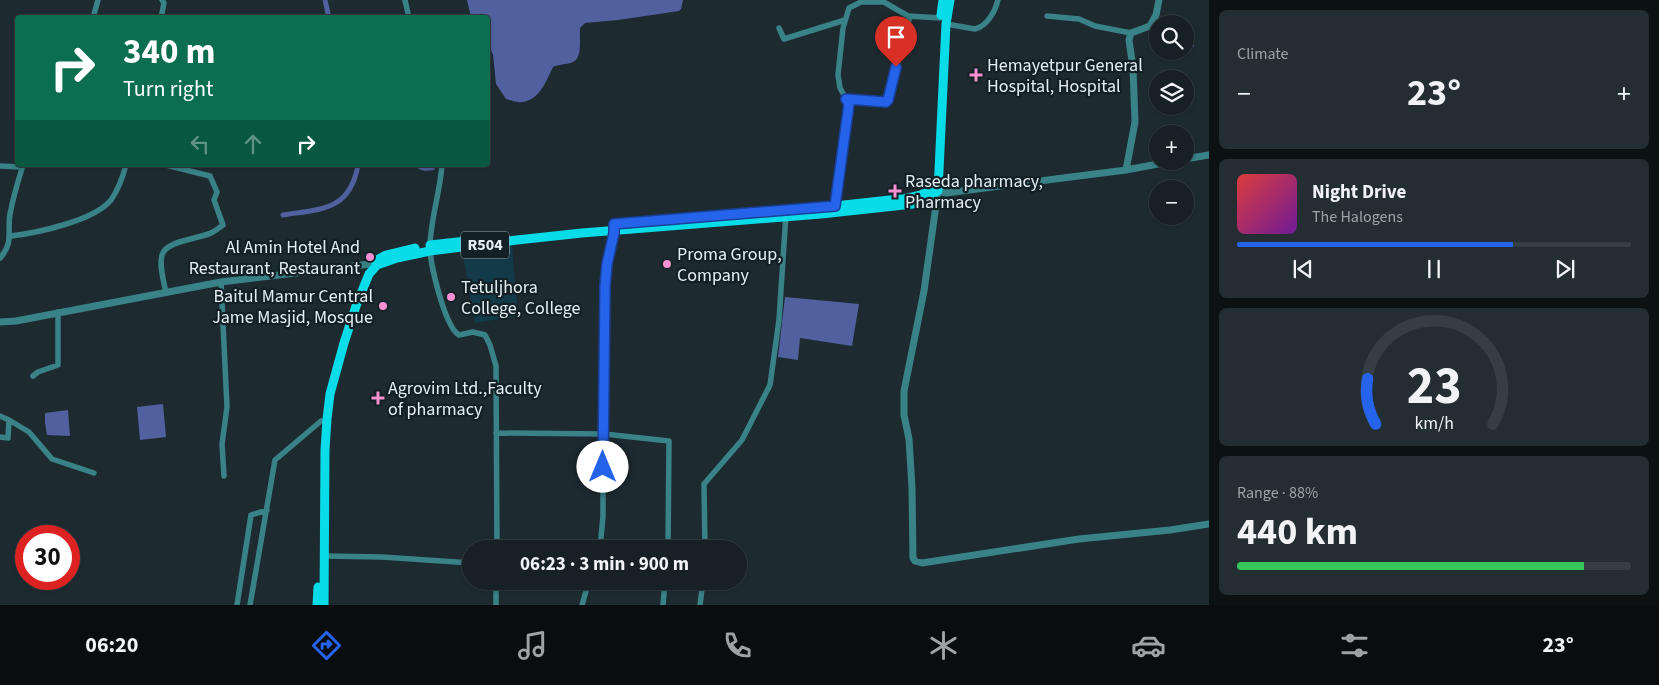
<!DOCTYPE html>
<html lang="en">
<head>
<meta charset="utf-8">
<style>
	body { margin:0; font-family:"Source Sans 3",sans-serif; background:#232d32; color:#f1f3f6; height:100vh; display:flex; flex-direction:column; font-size:19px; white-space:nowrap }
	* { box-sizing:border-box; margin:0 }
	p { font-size:16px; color:#9ea3a7 }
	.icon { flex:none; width:28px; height:28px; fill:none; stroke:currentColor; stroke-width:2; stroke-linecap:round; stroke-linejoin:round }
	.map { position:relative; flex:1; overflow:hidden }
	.side { display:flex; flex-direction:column; gap:10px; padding:10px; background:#0c1214; width:450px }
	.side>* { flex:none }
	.banner { position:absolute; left:15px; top:15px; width:475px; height:152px; border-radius:5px; box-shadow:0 1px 4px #0004,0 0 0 1px #353e42; background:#0b6e4f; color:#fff; overflow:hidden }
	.buttons { position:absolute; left:1149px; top:15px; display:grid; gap:10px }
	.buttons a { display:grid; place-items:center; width:45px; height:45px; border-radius:50%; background:#162025; box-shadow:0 1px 4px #0004,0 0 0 1px #353e42; font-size:25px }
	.speed { position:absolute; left:15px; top:525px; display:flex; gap:10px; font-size:25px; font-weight:700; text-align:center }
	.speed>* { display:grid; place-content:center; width:65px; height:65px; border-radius:50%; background:#162025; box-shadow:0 1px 4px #0004,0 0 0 1px #353e42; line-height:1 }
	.speed .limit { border:8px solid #d22; background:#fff; color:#111 }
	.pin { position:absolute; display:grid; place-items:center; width:42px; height:42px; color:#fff; margin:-51px -21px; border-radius:50% 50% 50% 0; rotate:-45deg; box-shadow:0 0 5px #0007 }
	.pin .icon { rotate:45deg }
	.me { position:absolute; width:55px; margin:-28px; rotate:0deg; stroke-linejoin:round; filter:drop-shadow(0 0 4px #0008) }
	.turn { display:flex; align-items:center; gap:18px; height:105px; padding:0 25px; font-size:22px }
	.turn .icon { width:65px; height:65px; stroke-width:2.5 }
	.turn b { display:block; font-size:35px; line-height:42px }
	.lanes { display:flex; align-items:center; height:48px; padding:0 25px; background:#0003; justify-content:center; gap:25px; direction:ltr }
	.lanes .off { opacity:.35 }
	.big { font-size:38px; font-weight:700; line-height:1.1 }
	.side .widget { flex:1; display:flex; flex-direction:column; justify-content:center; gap:8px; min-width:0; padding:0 18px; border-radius:8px; background:#232d32 }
	.side .dial { align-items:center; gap:0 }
	.dial svg { height:130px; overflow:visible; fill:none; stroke:#353e42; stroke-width:7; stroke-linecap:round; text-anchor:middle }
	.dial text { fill:#f1f3f6; stroke:none }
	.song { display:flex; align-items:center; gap:15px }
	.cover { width:60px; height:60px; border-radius:8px; background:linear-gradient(135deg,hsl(0 70% 55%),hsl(280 70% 35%)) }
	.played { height:5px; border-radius:2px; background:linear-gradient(90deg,#2563eb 70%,#353e42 70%) }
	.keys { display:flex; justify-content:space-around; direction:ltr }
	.heat { display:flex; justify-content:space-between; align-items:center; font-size:28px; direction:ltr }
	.charge { height:8px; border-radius:4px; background:linear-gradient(90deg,#34c759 88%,#353e42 0) }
	.trip { position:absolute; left:462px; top:540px; width:285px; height:50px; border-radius:25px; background:#162025; box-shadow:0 1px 4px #0004,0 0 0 1px #353e42; font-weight:700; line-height:50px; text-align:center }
	.tabs { display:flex; height:80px; justify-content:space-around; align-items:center; background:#090d0f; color:#9ea3a7 }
	.tabs .icon { width:35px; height:35px }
	.tabs .on { color:#2563eb }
	.tabs b { font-size:22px; color:#f1f3f6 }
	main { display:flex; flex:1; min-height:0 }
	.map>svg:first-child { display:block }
	.green { fill:#133a48 }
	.water { fill:#51609f }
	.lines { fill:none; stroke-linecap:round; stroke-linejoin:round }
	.canal { stroke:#51609f; stroke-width:5 }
	.minor { stroke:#388288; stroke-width:5.5 }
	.tertiary { stroke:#388288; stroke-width:7 }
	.primary { stroke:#08dce9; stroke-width:9 }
	.route-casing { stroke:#184099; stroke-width:12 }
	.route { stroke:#2563eb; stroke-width:9 }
	.poi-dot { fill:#f690d1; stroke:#132127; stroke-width:2 }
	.labels { text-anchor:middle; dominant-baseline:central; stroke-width:4.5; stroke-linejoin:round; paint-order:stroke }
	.shield { fill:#132127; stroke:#a7b1b6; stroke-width:1 }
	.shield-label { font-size:16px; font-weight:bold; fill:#e6eff3 }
	.poi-label { font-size:18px; fill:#e6eff3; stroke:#132127; text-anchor:start }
</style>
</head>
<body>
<main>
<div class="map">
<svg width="1209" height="605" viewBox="0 0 1209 605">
	<rect width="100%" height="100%" fill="#1d2b31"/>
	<path class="green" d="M512,246L518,316L475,323L463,255Z"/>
	<path class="water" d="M467,0H683L681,9L679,11L618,20L585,23L580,28C579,37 583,58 573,62C566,65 559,64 553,67C546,81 540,100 522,102C517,103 510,100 506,99L496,84L493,55L488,44V18L471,17Z
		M1192,34L1194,47L1185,48V35Z
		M415,165H437L434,170C426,171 420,172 415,165Z
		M785,297L859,304L852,346L800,338L798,360L778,357Z
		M163,404L166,437L140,440L137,407Z
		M68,410L70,436L47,435L45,423V413Z"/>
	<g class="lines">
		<path class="canal" d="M325,0L329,18
			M283,215C321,209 350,211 358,165"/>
		<path class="minor" d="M405,0L409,18
			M861,2H884L908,16L941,18
			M1047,16L1079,19L1095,26L1131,33
			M93,18L98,0
			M161,18L164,3L162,0
			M946,24L975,29C987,26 995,12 998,0
			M779,28L784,39L845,20
			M846,99L880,103L886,102L888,100L910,16
			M166,165L210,176L217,192L214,200L223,225C220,227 217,230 213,232C201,239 166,240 162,255C159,267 164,282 166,293
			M442,165C440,192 431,218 430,245C429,262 445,327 459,335L473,332L485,335L490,345L496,366L497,549
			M0,166L22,167
			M835,206L849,104L840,88L838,75L843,28L849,8L861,2V0
			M11,236C36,233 94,221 111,200C118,190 123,176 126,165
			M0,258C14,243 7,231 10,214C13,198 18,181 23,165
			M221,282L227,407L222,444L224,476
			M33,376L38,372L58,365V312
			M0,416L9,420L8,438L0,437
			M9,420L29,432L52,459L94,473
			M496,433L604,434L669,441L668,549
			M604,434L605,286L607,264L615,230L614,224
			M600,549L603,516V434
			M705,549L704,484L742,440L770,385L779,320L786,214
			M323,556L382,557L471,563
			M237,605L251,515L267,510
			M250,605L275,460L321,421
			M496,605V581
			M582,605L589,581
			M663,605L665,581
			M700,605L703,581"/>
		<path class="tertiary" d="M1185,159L1209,155
			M1174,161L1126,170L946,193L938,191L924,291L904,391V415L909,439L912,488L913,558L915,561L922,563L1079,539L1170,530L1209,524
			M1126,170L1135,122L1133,68L1129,40L1131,33L1150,26L1156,15L1159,0
			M0,322L16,321L221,282L370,264L377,265"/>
		<path class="primary" d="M941,15L943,0
			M676,219L835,206L908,198L921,195L933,187
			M430,245L494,238
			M375,261L386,255L415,248
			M317,605L318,587
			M324,605L325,450L327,419L330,394L344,343L356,306L369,274L377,265L397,258L430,251L517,240L582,233L821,214L913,204L924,200L938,191L946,24L950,0"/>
	</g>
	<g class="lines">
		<g class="route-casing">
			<path id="route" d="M603,467L605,286L607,264L614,233V224L835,206L849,104L846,99L886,102L888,100L896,67"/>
		</g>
		<use href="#route" class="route"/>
	</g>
	<g class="poi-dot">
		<path d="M973.5 67.5h5v5h5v5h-5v5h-5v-5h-5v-5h5z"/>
		<path d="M892.5 183.5h5v5h5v5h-5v5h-5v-5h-5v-5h5z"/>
		<circle cx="370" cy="257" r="5"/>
		<circle cx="667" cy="264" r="5"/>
		<circle cx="451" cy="297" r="5"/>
		<circle cx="383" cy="306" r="5"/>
		<path d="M375.5 390.5h5v5h5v5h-5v5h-5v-5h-5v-5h5z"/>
	</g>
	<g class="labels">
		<rect class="shield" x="461" y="231.5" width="48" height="27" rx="4"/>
		<g class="shield-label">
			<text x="485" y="245">R504</text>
		</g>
		<g class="poi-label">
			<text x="987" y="65">Hemayetpur General<tspan x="987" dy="21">Hospital, Hospital</tspan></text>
			<text x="905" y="181">Raseda pharmacy,<tspan x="905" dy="21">Pharmacy</tspan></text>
			<text x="360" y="247" text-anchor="end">Al Amin Hotel And<tspan x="360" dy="21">Restaurant, Restaurant</tspan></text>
			<text x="677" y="254">Proma Group,<tspan x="677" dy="21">Company</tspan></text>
			<text x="461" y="287">Tetuljhora<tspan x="461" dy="21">College, College</tspan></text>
			<text x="373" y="296" text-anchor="end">Baitul Mamur Central<tspan x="373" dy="21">Jame Masjid, Mosque</tspan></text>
			<text x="388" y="388">Agrovim Ltd.,Faculty<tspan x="388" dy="21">of pharmacy</tspan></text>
		</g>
	</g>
</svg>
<div class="buttons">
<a><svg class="icon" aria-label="search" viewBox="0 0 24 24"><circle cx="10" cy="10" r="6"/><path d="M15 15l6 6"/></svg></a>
<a><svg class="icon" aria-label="layers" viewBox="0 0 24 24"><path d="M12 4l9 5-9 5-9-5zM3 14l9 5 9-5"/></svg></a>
<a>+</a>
<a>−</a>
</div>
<div class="speed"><div class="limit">30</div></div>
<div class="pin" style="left:896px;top:67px;background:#d93025"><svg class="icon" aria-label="arrive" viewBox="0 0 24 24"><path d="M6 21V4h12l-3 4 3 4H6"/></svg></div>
<svg class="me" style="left:603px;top:467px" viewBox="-20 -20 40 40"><circle r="19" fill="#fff"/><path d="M0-13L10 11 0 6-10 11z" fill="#2563eb"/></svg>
<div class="trip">06:23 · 3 min · 900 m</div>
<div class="banner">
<div class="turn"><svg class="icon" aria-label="right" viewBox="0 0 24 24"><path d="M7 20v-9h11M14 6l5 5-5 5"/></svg><div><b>340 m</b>Turn right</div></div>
<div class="lanes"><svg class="icon off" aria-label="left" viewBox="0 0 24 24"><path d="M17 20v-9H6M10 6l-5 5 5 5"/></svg><svg class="icon off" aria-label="ahead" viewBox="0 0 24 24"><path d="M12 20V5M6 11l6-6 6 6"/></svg><svg class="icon" aria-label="right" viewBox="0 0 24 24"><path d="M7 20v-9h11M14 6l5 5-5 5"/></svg></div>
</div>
</div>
<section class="side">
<div class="widget"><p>Climate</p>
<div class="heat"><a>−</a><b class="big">23°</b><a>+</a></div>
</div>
<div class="widget">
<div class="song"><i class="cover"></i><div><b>Night Drive</b><p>The Halogens</p></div></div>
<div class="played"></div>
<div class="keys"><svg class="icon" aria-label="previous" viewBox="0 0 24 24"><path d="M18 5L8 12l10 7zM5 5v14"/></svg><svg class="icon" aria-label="pause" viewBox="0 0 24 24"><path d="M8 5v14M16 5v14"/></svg><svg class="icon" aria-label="next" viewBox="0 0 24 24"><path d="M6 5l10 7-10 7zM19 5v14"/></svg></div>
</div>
<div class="widget dial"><svg viewBox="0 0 100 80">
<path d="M14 69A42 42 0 1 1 86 69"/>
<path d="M14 69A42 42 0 0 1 9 41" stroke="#2563eb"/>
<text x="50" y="56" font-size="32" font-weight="700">23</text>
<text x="50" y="72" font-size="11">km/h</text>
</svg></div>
<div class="widget"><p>Range · 88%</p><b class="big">440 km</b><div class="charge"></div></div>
</section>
</main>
<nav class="tabs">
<b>06:20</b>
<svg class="icon on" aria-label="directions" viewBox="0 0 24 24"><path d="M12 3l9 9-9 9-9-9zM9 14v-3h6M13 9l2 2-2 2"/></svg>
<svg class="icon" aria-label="music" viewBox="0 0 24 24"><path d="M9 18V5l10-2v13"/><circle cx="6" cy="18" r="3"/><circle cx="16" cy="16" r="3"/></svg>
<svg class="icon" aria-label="phone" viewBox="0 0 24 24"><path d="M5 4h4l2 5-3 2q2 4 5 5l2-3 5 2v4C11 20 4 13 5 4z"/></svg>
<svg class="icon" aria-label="climate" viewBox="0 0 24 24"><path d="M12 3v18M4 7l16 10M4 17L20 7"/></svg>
<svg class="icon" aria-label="car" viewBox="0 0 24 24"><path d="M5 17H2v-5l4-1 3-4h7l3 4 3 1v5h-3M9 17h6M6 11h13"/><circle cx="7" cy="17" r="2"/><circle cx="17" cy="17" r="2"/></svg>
<svg class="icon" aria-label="filters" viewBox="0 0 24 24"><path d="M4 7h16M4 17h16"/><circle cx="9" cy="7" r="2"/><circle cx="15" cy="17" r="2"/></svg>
<b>23°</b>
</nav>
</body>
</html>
